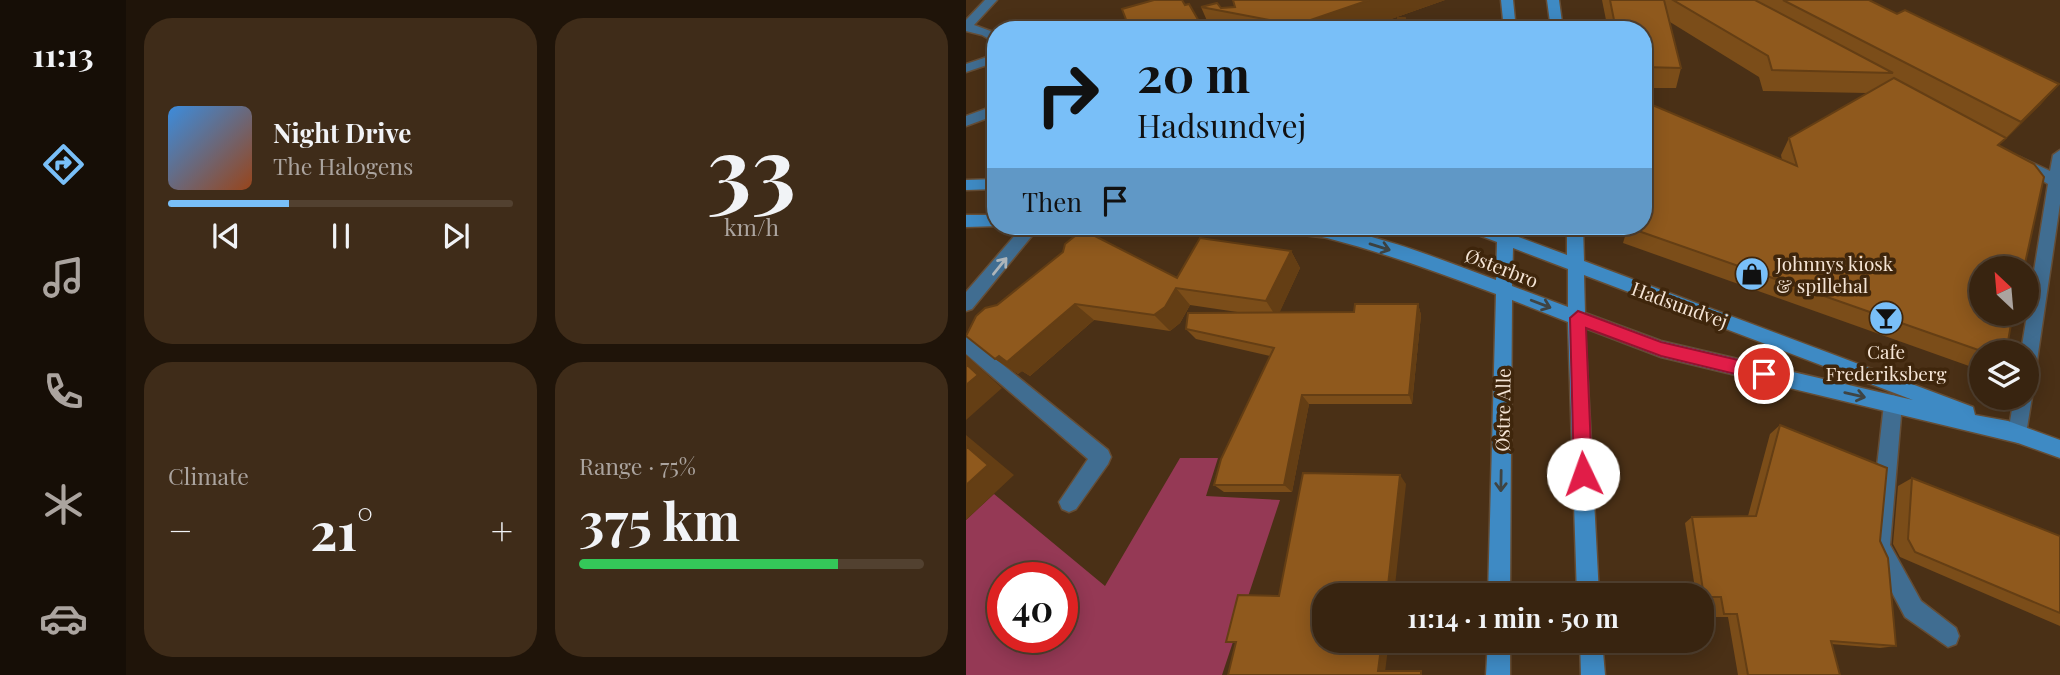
<!DOCTYPE html>
<html lang="en">
<head>
<meta charset="utf-8">
<style>
	body { margin:0; font-family:"Playfair Display",serif; background:#3f2c19; color:#f1f3f6; height:100vh; display:flex; flex-direction:column; font-size:26px; white-space:nowrap }
	* { box-sizing:border-box; margin:0 }
	p { font-size:23px; color:#aba49f }
	.icon { flex:none; width:38px; height:38px; fill:none; stroke:currentColor; stroke-width:2; stroke-linecap:round; stroke-linejoin:round }
	.map { position:relative; flex:1; overflow:hidden }
	.panel { display:flex; flex-direction:column; gap:18px; padding:18px; background:#1f1409; width:840px }
	.panel>* { flex:none }
	.banner { position:absolute; left:21px; top:21px; width:665px; height:214px; border-radius:28px; box-shadow:0 4px 18px #0003,0 0 0 2px #524130; background:#79bff8; color:#111; overflow:hidden }
	.needle { width:46px; rotate:334deg }
	.fabs { position:absolute; left:1003px; top:256px; display:grid; gap:14px }
	.fabs a { display:grid; place-items:center; width:70px; height:70px; border-radius:50%; background:#382410; box-shadow:0 4px 18px #0003,0 0 0 2px #524130; font-size:35px }
	.speed { position:absolute; left:21px; top:562px; display:flex; gap:14px; font-size:35px; font-weight:700; text-align:center }
	.speed>* { display:grid; place-content:center; width:91px; height:91px; border-radius:50%; background:#382410; box-shadow:0 4px 18px #0003,0 0 0 2px #524130; line-height:1 }
	.speed .limit { border:10px solid #d22; background:#fff; color:#111 }
	.pin { position:absolute; display:grid; place-items:center; width:60px; height:60px; color:#fff; margin:-30px; border:4px solid #fff; border-radius:50%; box-shadow:0 2px 7px #0007 }
	.me { position:absolute; width:77px; margin:-38px; rotate:357deg; stroke-linejoin:round; filter:drop-shadow(0 0 5px #0008) }
	.turn { display:flex; align-items:center; gap:24px; height:147px; padding:0 35px; font-size:32px }
	.turn .icon { width:91px; height:91px; stroke-width:2.5 }
	.turn b { display:block; font-size:49px; line-height:60px }
	.then { display:flex; align-items:center; height:66px; padding:0 35px; background:#0003; gap:14px; font-size:26px }
	.big { font-size:52px; font-weight:700; line-height:1.1 }
	.panel .card { flex:1; display:flex; flex-direction:column; justify-content:center; gap:10px; min-width:0; padding:0 24px; border-radius:28px; background:#3f2c19 }
	.panel .dial { align-items:center; gap:0 }
	.dial b { font-size:91px; line-height:1 }
	.song { display:flex; align-items:center; gap:21px }
	.cover { width:84px; height:84px; border-radius:10px; background:linear-gradient(135deg,hsl(210 70% 55%),hsl(20 70% 35%)) }
	.played { height:7px; border-radius:4px; background:linear-gradient(90deg,#79bff8 35%,#524130 35%) }
	.keys { display:flex; justify-content:space-around; direction:ltr }
	.heat { display:flex; justify-content:space-between; align-items:center; font-size:38px; direction:ltr }
	.charge { height:10px; border-radius:5px; background:linear-gradient(90deg,#34c759 75%,#524130 0) }
	.panel .tiles { flex:1; display:grid; gap:18px; grid-template-columns:repeat(2,1fr) }
	.trip { position:absolute; left:346px; top:583px; width:402px; height:70px; border-radius:28px; background:#382410; box-shadow:0 4px 18px #0003,0 0 0 2px #524130; font-weight:700; line-height:70px; text-align:center }
	main { display:flex; flex:1; min-height:0 }
	.dock { display:flex; flex-direction:column; width:126px; justify-content:space-around; align-items:center; background:#160e06; color:#aba49f }
	.dock .icon { width:49px; height:49px }
	.dock .on { color:#79bff8 }
	.dock b { font-size:32px; color:#f1f3f6 }
	.map>svg:first-child { display:block }
	.green { fill:#953955; fill-rule:evenodd }
	.lines { fill:none; stroke-linecap:round; stroke-linejoin:round }
	.lane-casing { stroke:#654d35; stroke-width:3 }
	.street-casing { stroke:#654d35; stroke-width:3 }
	.secondary-casing { stroke:#654d35; stroke-width:3 }
	.lane { fill:#406d91; fill-rule:evenodd }
	.street { fill:#406d91; fill-rule:evenodd }
	.secondary { fill:#3e8ac4; fill-rule:evenodd }
	.wall { fill:#7b4d19 }
	.shaded-wall { fill:#643e14 }
	.building { fill:#8f591d; stroke:#643e14; stroke-width:2 }
	.oneway { stroke:#3f4443 }
	.oneway2 { stroke:#adb5ba }
	.route { fill:#e11d48; stroke:#92132f; stroke-width:2 }
	.labels { text-anchor:middle; dominant-baseline:central; stroke-width:7; stroke-linejoin:round; paint-order:stroke }
	.poi-label { font-size:19px; fill:#f5e5d6; stroke:#3f260c; text-anchor:start }
	.street-label { font-size:19px; fill:#f5e5d6; stroke:#3f260c }
</style>
</head>
<body>
<main>
<nav class="dock">
<b>11:13</b>
<svg class="icon on" aria-label="directions" viewBox="0 0 24 24"><path d="M12 3l9 9-9 9-9-9zM9 14v-3h6M13 9l2 2-2 2"/></svg>
<svg class="icon" aria-label="music" viewBox="0 0 24 24"><path d="M9 18V5l10-2v13"/><circle cx="6" cy="18" r="3"/><circle cx="16" cy="16" r="3"/></svg>
<svg class="icon" aria-label="phone" viewBox="0 0 24 24"><path d="M5 4h4l2 5-3 2q2 4 5 5l2-3 5 2v4C11 20 4 13 5 4z"/></svg>
<svg class="icon" aria-label="climate" viewBox="0 0 24 24"><path d="M12 3v18M4 7l16 10M4 17L20 7"/></svg>
<svg class="icon" aria-label="car" viewBox="0 0 24 24"><path d="M5 17H2v-5l4-1 3-4h7l3 4 3 1v5h-3M9 17h6M6 11h13"/><circle cx="7" cy="17" r="2"/><circle cx="17" cy="17" r="2"/></svg>
</nav>
<section class="panel">
<div class="tiles">
<div class="card">
<div class="song"><i class="cover"></i><div><b>Night Drive</b><p>The Halogens</p></div></div>
<div class="played"></div>
<div class="keys"><svg class="icon" aria-label="previous" viewBox="0 0 24 24"><path d="M18 5L8 12l10 7zM5 5v14"/></svg><svg class="icon" aria-label="pause" viewBox="0 0 24 24"><path d="M8 5v14M16 5v14"/></svg><svg class="icon" aria-label="next" viewBox="0 0 24 24"><path d="M6 5l10 7-10 7zM19 5v14"/></svg></div>
</div>
<div class="card dial"><b>33</b><p>km/h</p></div>
<div class="card"><p>Climate</p>
<div class="heat"><a>−</a><b class="big">21°</b><a>+</a></div>
</div>
<div class="card"><p>Range · 75%</p><b class="big">375 km</b><div class="charge"></div></div>
</div>
</section>
<div class="map">
<svg width="1094" height="675" viewBox="0 0 1094 675">
	<rect width="100%" height="100%" fill="#4a3016"/>
	<path class="green" d="M214,458H252L240,496L314,500L256,675H0V520L28,494L139,586ZM37,578H96V637H37Z"/>
	<g class="lines">
		<g class="lane-casing">
			<path id="lane" d="M30,54V62L0,72V64Z
				M30,105V115L0,126V116Z
				M0,335L142,450L145,457L142,464L110,509L103,512L96,509L93,502L122,459L0,354Z
				M927,395L934,398L936,404L924,545L955,601L990,628L993,636L990,644L982,647L939,617L902,547L918,404L920,398Z"/>
		</g>
		<g class="street-casing">
			<path id="street" d="M19,0H31L8,25L30,33V43L16,35L0,31V20Z
				M1094,150V204L1069,374L1066,380L1060,382V352H1055L1082,184L1047,162L1054,157L1084,171L1087,155Z
				M57,226H74L6,309L0,311V292Z
				M1060,390L1066,397L1059,440L1052,443L1045,440L1042,434L1048,397H1060Z"/>
		</g>
		<g class="secondary-casing">
			<path id="secondary" d="M535,0H547L550,30H538Z
				M581,0H593L597,30H585Z
				M30,179V189L0,190V180Z
				M0,215H30V226H34L0,227Z
				M316,226C389,223 462,255 530,280L531,242L499,230L497,226H521L531,229L533,226H545L547,235L601,255V226H617L618,261L1007,407L1009,415L1042,421L1094,440V458L1052,443L695,357L619,328L633,595H611L602,322L546,300L544,595H522L530,294C474,273 419,253 361,238C349,235 323,237 316,226ZM547,248L602,269V307L546,286ZM618,275L947,400L695,341L619,313Z
				M522,640H544V675H520Z
				M614,640H636L639,675H615Z"/>
		</g>
		<use href="#lane" class="lane"/>
		<use href="#street" class="street"/>
		<use href="#secondary" class="secondary"/>
	</g>
	<path class="wall" d="M267,0H479L394,30H245L235,7H269Z
		M636,0H903L931,14L1093,84L1074,105L1033,145L1015,268L1041,347L1035,352H1015V362L1003,366L657,243L662,226L816,160L815,155L823,138L901,93L797,91L793,77L704,22L715,68L710,88H677V30H642Z
		M325,251L334,268L313,313L388,312L452,304L455,315L446,404H343L326,492H258L248,485L304,356L230,339L220,329L278,313L224,305L214,323L204,331L128,320L64,376L56,371L52,374L29,359L31,305L211,278Z
		M814,425L914,541L930,646L914,648L865,644L874,675H772L762,617H749L747,600H737V595H730L719,523L726,517L782,516L804,434Z
		M946,478L1094,536V626L934,557L927,544L932,486Z"/>
	<path class="shaded-wall" d="M403,0H479L394,30H332L330,25Z
		M1093,84L1074,105L1036,143L1055,122Z
		M325,251L334,268L311,318L300,301Z
		M210,288L224,305L214,323L204,331L188,315Z
		M109,304L128,320L64,376L56,371L52,374L29,359Z
		M452,304L455,315L446,404L443,395Z
		M0,355L36,388L0,420Z
		M1015,357V362L1003,366Z
		M336,395L343,404L326,492L318,485Z
		M0,435L48,475L0,520Z
		M434,475L440,484L428,595H421Z
		M416,640H423L419,672L412,671Z"/>
	<path class="building" d="M188,0H216L219,5L223,4L238,30H164L156,9Z
		M267,0H403L330,25L235,7L251,3L255,8L269,7Z
		M644,0H698L715,68L677,67V30H650Z
		M707,0H789L927,73L806,70L802,56Z
		M817,0H903L931,14L939,10L1093,84L1055,122Z
		M432,18H439L441,30H430Z
		M928,78L1040,138L1032,145L1068,164L1078,177L1058,268H1015V313H1047L1041,347L1026,352H1018L661,227L662,226H677V101L831,166L823,138Z
		M125,234L211,278L234,238L325,251L300,301L210,288L199,307L188,315L109,304L41,362L33,356L29,359L0,336L10,316L19,308L31,305L97,252L99,244L109,236Z
		M389,304H452L443,395H336L318,485H248L255,459L308,348L220,329L222,313L388,312Z
		M0,364L12,375L0,385Z
		M814,425L921,468L914,541L922,558L930,646L865,641L874,675H782L771,614H758L755,597H738L726,517L790,516Z
		M0,446L22,465L0,485Z
		M337,473L434,475L421,595H359V640H416L412,671H455V675H262L270,642H260L272,595L313,596Z
		M946,478L1094,536V613L949,552L942,539Z"/>
	<defs><path id="oneway-shaft" d="M-6 0H5M1.5-3L5.5 0L1.5 3" fill="none" stroke-width="1.6" stroke-linecap="round" stroke-linejoin="round" transform="scale(1.75)"/></defs>
	<g class="oneway">
		<use href="#oneway-shaft" transform="translate(414 247) rotate(17)"/>
		<use href="#oneway-shaft" transform="translate(575 304) rotate(21)"/>
		<use href="#oneway-shaft" transform="translate(889 395) rotate(13)"/>
		<use href="#oneway-shaft" transform="translate(535 481) rotate(91)"/>
	</g>
	<use class="oneway2" href="#oneway-shaft" transform="translate(34 266) rotate(-51)"/>
	<path class="route" d="M612,311L695,342L798,366L806,374L798,381L695,356L620,328L626,474L623,480L617,483L610,480L608,474L604,318Z"/>
	<defs>
		<g id="shop-disc" transform="scale(1.75)"><circle r="9.5" fill="#79bff8" stroke="#3f260c"/><path d="M-5-2.5h2.3a2.7 3.5 0 0 1 5.4 0H5L5.5 6h-11ZM-1.5-2.5h3a1.5 2.3 0 0 0-3 0Z" fill="#111"/></g>
		<g id="bar-disc" transform="scale(1.75)"><circle r="9.5" fill="#79bff8" stroke="#3f260c"/><path d="M-6-5H6L.8 .8V4.5H3.5V6h-7V4.5H-.8V.8Z" fill="#111"/></g>
	</defs>
	<g fill-rule="evenodd">
		<use href="#shop-disc" x="786" y="274"/>
		<use href="#bar-disc" x="920" y="318"/>
	</g>
	<g class="labels">
		<g class="poi-label">
			<text x="810" y="263">Johnnys kiosk<tspan x="810" dy="22">&amp; spillehal</tspan></text>
			<text x="920" y="351" text-anchor="middle">Cafe<tspan x="920" dy="22">Frederiksberg</tspan></text>
		</g>
		<g class="street-label">
			<text transform="translate(536 267) rotate(21)">Østerbro</text>
			<text transform="translate(714 304) rotate(20)">Hadsundvej</text>
			<text transform="translate(536 410) rotate(-89)">Østre Alle</text>
		</g>
	</g>
</svg>
<div class="fabs">
<a><svg class="needle" viewBox="-14 -14 28 28"><path d="M0-13l5 13h-10z" fill="#e53935"/><path d="M0 13l5-13h-10z" fill="#aba49f"/></svg></a>
<a><svg class="icon" aria-label="layers" viewBox="0 0 24 24"><path d="M12 4l9 5-9 5-9-5zM3 14l9 5 9-5"/></svg></a>
</div>
<div class="speed"><div class="limit">40</div></div>
<div class="pin" style="left:798px;top:374px;background:#d93025"><svg class="icon" aria-label="arrive" viewBox="0 0 24 24"><path d="M6 21V4h12l-3 4 3 4H6"/></svg></div>
<svg class="me" style="left:617px;top:474px" viewBox="-20 -20 40 40"><circle r="19" fill="#fff"/><path d="M0-13L10 11 0 6-10 11z" fill="#e11d48"/></svg>
<div class="trip">11:14 · 1 min · 50 m</div>
<div class="banner">
<div class="turn"><svg class="icon" aria-label="right" viewBox="0 0 24 24"><path d="M7 20v-9h11M14 6l5 5-5 5"/></svg><div><b>20 m</b>Hadsundvej</div></div>
<div class="then">Then<svg class="icon" aria-label="arrive" viewBox="0 0 24 24"><path d="M6 21V4h12l-3 4 3 4H6"/></svg></div>
</div>
</div>
</main>
</body>
</html>
